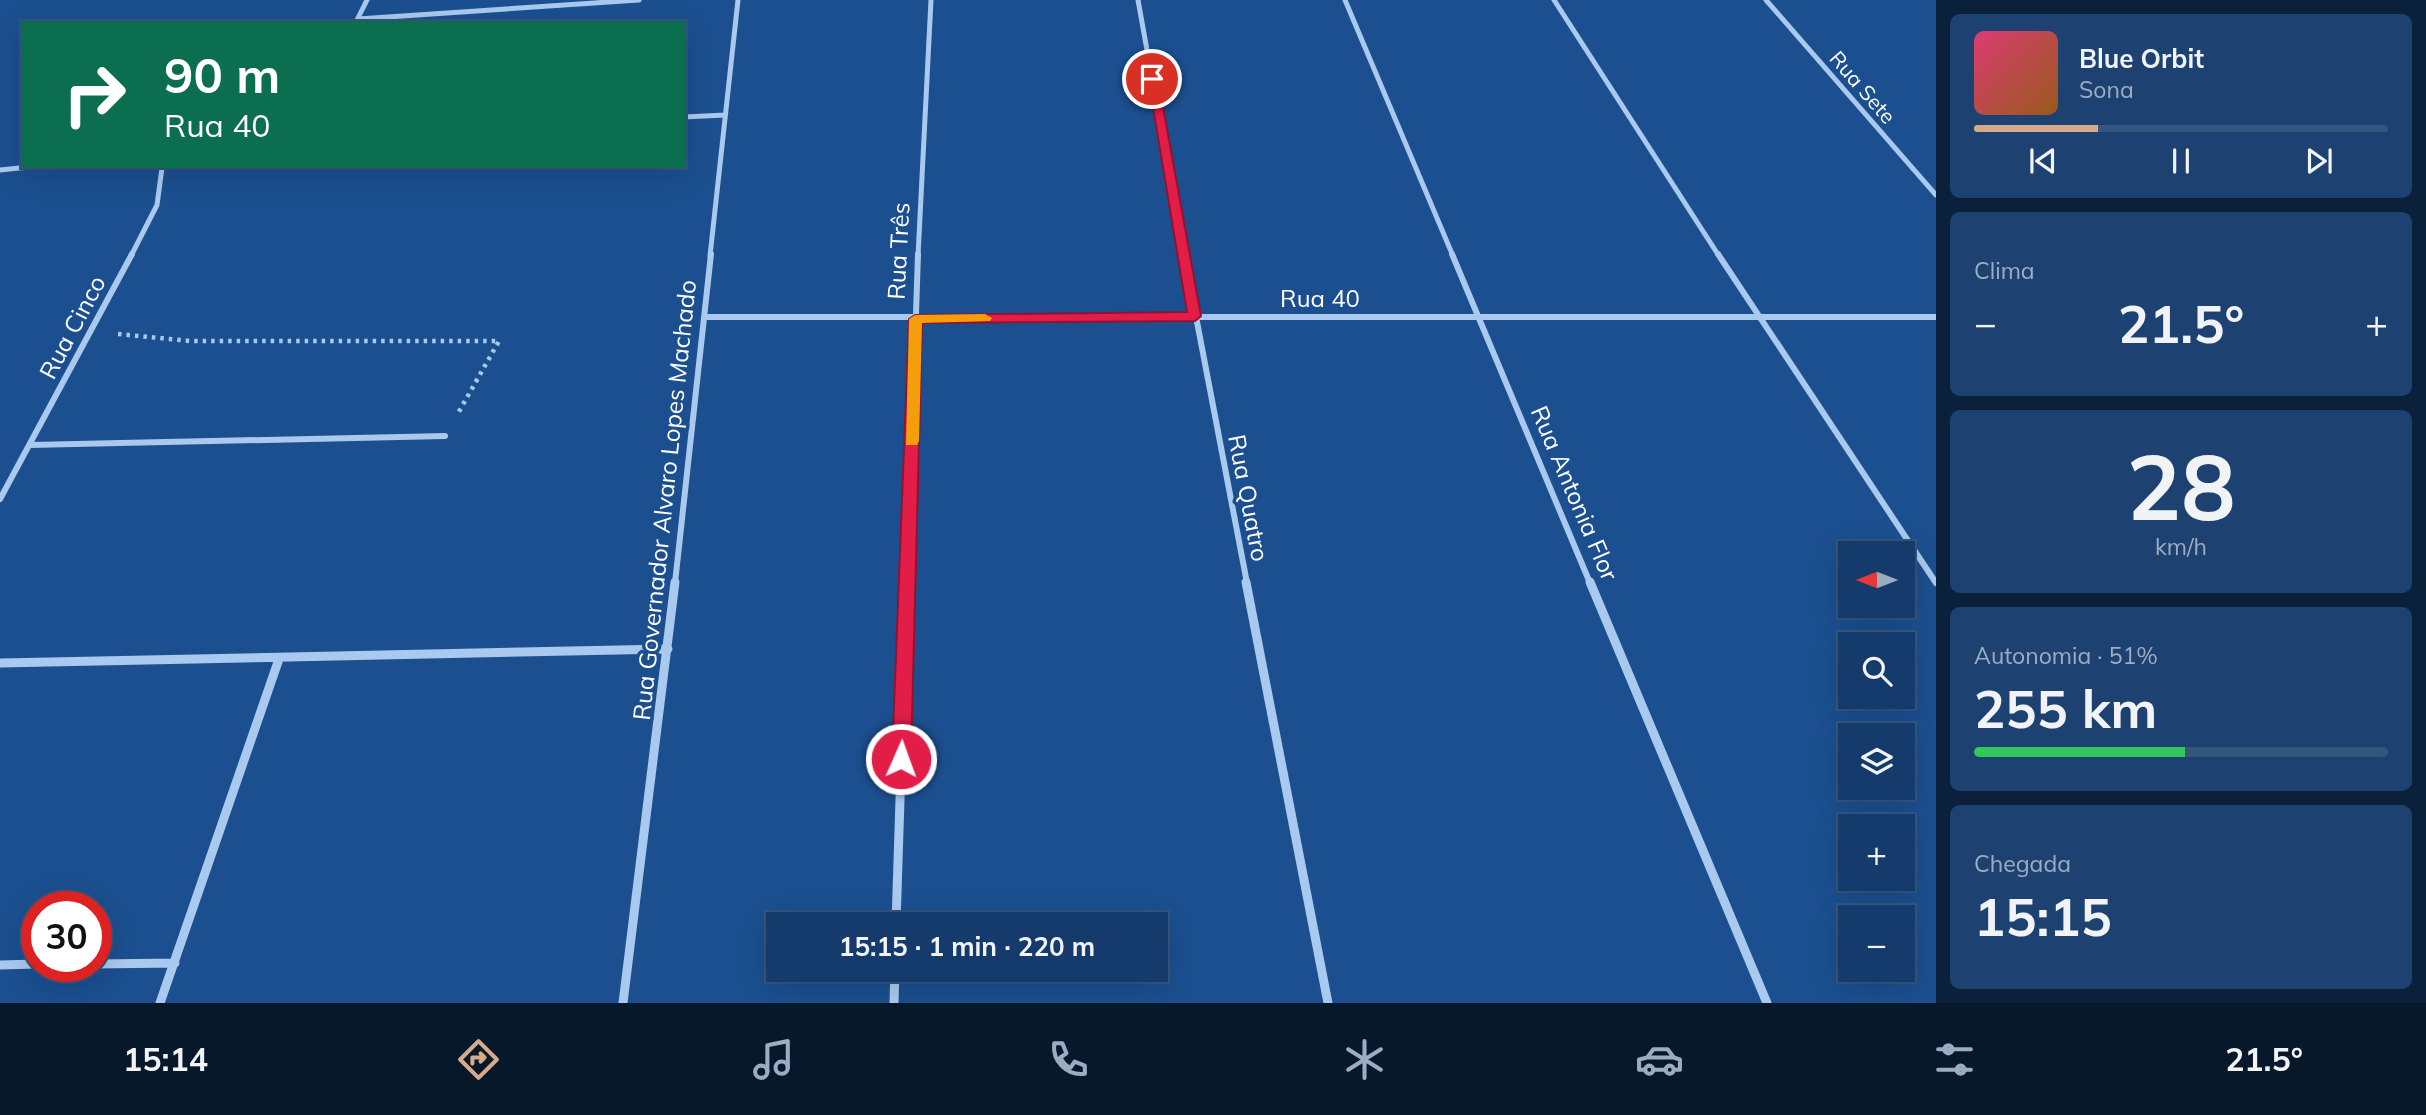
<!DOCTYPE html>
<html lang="pt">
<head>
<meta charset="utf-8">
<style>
	body { margin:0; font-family:Mulish,sans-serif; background:#1d4271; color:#f1f3f6; height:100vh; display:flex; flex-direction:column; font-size:26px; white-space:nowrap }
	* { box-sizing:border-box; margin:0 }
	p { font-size:23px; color:#9dadc1 }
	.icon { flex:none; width:38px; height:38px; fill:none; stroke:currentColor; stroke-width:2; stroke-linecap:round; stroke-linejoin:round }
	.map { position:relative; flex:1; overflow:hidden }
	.side { display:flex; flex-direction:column; gap:14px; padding:14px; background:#0b203b; width:490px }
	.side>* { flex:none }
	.top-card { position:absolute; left:21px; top:21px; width:665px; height:147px; border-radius:0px; box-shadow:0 7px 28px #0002,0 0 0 2px #33557e; background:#0b6e4f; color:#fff; overflow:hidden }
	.needle { width:46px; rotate:270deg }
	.buttons { position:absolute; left:1838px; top:541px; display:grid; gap:14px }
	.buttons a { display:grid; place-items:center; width:77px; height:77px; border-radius:0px; background:#143b6b; box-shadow:0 7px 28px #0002,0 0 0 2px #33557e; font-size:35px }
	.speed { position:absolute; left:21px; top:891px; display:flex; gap:14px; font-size:35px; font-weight:700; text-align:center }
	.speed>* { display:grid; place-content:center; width:91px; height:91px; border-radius:50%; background:#143b6b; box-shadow:0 7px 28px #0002,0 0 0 2px #33557e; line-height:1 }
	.speed .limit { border:10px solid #d22; background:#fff; color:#111 }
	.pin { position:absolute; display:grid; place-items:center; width:60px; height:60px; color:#fff; margin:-30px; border:4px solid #fff; border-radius:50%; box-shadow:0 2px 7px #0007 }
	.me { position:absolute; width:77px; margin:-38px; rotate:2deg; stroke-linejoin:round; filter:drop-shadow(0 0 5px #0008) }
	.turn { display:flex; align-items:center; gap:24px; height:147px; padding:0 28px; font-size:32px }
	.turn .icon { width:91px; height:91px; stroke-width:2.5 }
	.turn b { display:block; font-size:49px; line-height:60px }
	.big { font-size:52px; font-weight:700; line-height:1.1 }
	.side .tile { flex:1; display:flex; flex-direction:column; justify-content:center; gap:10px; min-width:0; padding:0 24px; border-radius:10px; background:#1d4271 }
	.side .dial { align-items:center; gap:0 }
	.dial b { font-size:91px; line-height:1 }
	.song { display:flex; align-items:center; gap:21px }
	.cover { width:84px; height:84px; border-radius:10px; background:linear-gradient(135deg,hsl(340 70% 55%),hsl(30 70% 35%)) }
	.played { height:7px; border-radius:4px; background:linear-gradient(90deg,#d6ab8b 30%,#33557e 30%) }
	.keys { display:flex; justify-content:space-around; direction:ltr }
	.heat { display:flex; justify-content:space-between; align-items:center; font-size:38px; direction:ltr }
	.charge { height:10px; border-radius:5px; background:linear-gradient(90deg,#34c759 51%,#33557e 0) }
	.trip { position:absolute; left:766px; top:912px; width:402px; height:70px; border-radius:0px; background:#143b6b; box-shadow:0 7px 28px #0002,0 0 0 2px #33557e; font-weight:700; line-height:70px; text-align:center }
	.menu { display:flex; height:112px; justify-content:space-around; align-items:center; background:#08182b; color:#9dadc1 }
	.menu .icon { width:49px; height:49px }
	.menu .on { color:#d6ab8b }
	.menu b { font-size:32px; color:#f1f3f6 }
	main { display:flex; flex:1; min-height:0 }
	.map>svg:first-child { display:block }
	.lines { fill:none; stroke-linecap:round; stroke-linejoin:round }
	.path { stroke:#a9c9ee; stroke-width:4.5; stroke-dasharray:3.5 5; stroke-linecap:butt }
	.street-far2 { stroke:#a9c9ee; stroke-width:5 }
	.street-far1 { stroke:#a9c9ee; stroke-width:6 }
	.street { stroke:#a9c9ee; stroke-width:9 }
	.route { fill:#e11d48; stroke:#92132f; stroke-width:2 }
	.slow { fill:#f59e0b }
	.labels { text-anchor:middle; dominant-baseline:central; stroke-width:7; stroke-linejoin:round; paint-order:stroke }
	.far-street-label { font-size:21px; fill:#fff; stroke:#1b4f8f }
	.street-label { font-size:24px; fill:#fff; stroke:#1b4f8f }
</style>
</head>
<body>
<main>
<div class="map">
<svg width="1936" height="1003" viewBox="0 0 1936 1003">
	<rect width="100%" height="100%" fill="#1b4f8f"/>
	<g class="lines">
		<path class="path" d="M118,334L190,341H499L457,415"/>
		<path class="street-far2" d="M1138,0L1184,256
			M1345,0L1453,256
			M1554,0L1719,256
			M1766,0L1936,195
			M358,19L639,0
			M356,22L367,0
			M684,117L725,115
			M0,170L38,166
			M131,256L157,205L162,168L157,166
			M710,256L738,0
			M918,256L931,0"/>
		<path class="street-far1" d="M1184,254L1247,583
			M1452,254L1590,583
			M1718,254L1936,583
			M704,317H1936
			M30,445L445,436
			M0,499L132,254
			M675,583L711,254
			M907,583L918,254"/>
		<path class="street" d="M1246,582L1328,1003
			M1590,582L1767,1003
			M0,663L668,649
			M896,924L907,582
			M96,964L175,963
			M0,965L37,964
			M160,1003L279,659
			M623,1003L675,582
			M894,1003L895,970"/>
	</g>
	<path class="route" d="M1148,77L1158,79L1201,316L1195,321L922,323L911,759L908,765H895L892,759L909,319L915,315L1187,312Z"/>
	<path class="slow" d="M985,314L992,318L990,321L922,323L919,441L917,445H906L909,319L915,315Z"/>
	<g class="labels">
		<g class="far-street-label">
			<text transform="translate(1863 87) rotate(49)">Rua Sete</text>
		</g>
		<g class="street-label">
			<text transform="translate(898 251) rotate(-87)">Rua Três</text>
			<text x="1320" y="298">Rua 40</text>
			<text transform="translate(72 327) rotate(-62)">Rua Cinco</text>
			<text transform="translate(1575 493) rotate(67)">Rua Antonia Flor</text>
			<text transform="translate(1249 498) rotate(79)">Rua Quatro</text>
			<text transform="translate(664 500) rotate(-84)">Rua Governador Alvaro Lopes Machado</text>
		</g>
	</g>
</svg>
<div class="buttons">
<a><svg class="needle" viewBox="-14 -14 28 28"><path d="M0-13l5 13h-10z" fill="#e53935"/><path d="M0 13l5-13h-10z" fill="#9dadc1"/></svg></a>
<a><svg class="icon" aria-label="search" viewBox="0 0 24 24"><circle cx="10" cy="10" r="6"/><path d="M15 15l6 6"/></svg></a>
<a><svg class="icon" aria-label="layers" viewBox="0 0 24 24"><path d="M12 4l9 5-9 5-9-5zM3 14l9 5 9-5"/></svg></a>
<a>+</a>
<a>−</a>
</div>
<div class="speed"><div class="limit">30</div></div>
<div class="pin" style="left:1152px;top:79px;background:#d93025"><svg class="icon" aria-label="arrive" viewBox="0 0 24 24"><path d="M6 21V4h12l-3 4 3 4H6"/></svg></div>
<svg class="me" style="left:901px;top:759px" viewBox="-20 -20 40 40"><circle r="17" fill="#e11d48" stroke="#fff" stroke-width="3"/><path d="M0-11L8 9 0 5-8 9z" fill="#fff"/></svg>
<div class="trip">15:15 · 1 min · 220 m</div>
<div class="top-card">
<div class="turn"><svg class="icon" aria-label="right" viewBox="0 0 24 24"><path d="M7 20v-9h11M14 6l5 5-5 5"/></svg><div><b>90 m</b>Rua 40</div></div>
</div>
</div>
<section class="side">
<div class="tile">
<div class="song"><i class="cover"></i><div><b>Blue Orbit</b><p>Sona</p></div></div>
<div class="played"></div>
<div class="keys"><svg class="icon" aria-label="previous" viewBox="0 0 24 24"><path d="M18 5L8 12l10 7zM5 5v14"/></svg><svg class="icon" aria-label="pause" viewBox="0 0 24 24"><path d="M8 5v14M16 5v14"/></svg><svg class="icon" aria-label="next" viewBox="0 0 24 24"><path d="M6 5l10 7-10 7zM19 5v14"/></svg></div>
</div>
<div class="tile"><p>Clima</p>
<div class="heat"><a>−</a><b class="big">21.5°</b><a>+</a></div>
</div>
<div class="tile dial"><b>28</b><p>km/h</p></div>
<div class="tile"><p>Autonomia · 51%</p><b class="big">255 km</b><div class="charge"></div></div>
<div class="tile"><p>Chegada</p><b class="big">15:15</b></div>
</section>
</main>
<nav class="menu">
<b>15:14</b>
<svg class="icon on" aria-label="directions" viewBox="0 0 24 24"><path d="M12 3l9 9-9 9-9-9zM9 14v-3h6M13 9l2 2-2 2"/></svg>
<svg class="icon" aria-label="music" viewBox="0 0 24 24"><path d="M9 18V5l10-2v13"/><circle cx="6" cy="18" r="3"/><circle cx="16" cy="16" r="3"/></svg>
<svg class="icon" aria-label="phone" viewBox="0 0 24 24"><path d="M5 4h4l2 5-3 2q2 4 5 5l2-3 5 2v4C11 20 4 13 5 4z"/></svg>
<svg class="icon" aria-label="climate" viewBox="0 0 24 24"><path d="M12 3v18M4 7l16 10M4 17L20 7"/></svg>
<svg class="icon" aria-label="car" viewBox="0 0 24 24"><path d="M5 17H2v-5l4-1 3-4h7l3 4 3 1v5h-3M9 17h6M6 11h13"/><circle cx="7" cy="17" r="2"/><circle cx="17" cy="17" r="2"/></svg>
<svg class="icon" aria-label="filters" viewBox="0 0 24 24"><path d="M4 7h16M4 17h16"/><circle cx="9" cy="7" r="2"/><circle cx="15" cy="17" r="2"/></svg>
<b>21.5°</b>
</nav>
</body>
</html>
